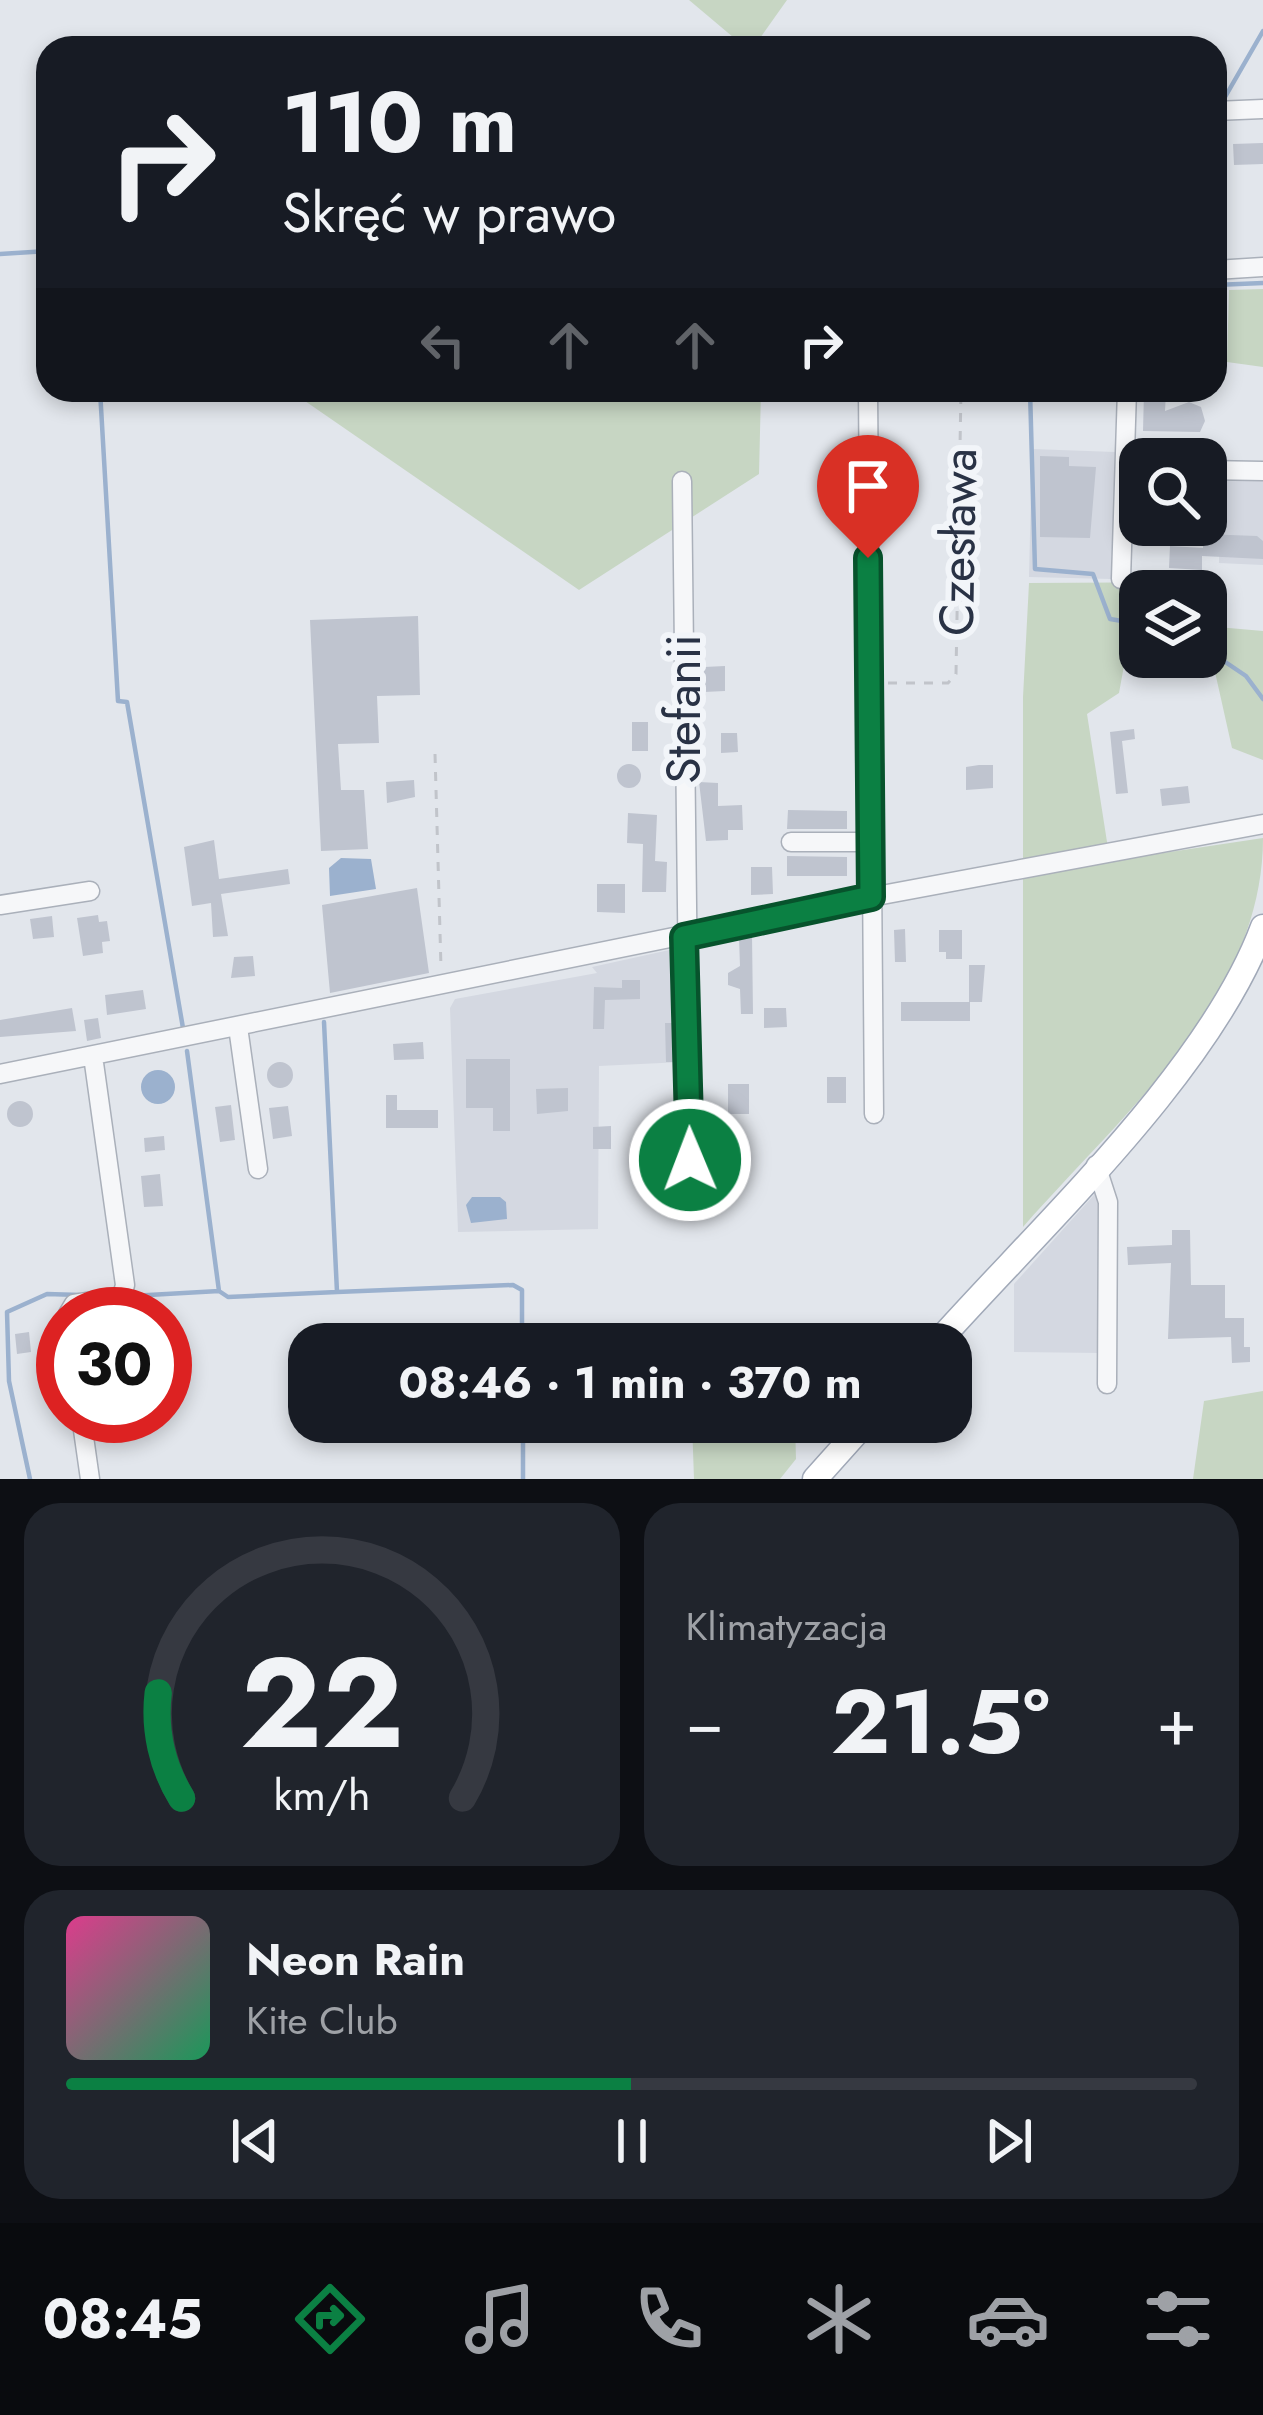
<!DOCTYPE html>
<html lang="pl">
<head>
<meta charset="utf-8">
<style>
	body { margin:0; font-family:Jost,sans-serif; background:#20242c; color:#f1f3f6; height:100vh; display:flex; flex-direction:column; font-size:45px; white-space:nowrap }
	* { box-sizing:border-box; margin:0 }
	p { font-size:39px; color:#9ea1a6 }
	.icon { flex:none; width:66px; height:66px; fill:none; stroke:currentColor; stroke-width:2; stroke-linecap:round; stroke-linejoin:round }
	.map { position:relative; height:1479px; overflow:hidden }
	.drawer { display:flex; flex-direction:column; gap:24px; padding:24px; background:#0d0f14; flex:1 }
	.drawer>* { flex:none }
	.top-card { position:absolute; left:36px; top:36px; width:1191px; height:366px; border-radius:36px; box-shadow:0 6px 18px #0003; background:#171b24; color:#f1f3f6; overflow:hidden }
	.fabs { position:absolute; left:1119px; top:438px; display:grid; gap:24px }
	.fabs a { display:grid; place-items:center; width:108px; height:108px; border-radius:24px; background:#171b24; box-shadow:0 6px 18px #0003; font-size:60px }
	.speed { position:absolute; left:36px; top:1287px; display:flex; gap:24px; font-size:60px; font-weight:700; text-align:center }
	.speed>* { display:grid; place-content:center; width:156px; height:156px; border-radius:50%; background:#171b24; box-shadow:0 6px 18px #0003; line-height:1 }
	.speed .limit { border:18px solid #d22; background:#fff; color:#111 }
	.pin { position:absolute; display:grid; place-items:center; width:102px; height:102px; color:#fff; margin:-123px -51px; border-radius:50% 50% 50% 0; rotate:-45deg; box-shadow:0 0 12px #0007 }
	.pin .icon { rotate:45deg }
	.me { position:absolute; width:132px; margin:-66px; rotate:359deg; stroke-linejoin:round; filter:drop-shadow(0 0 9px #0008) }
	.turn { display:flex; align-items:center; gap:42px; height:252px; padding:0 48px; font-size:54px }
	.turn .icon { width:156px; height:156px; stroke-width:2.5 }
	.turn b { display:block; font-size:84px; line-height:102px }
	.lanes { display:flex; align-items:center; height:114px; padding:0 48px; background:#0003; justify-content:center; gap:60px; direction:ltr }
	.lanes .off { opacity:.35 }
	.big { font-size:90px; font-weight:700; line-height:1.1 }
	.drawer .card { flex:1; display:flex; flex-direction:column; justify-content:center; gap:18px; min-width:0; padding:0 42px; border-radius:36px; background:#20242c }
	.drawer .dial { align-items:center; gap:0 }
	.dial svg { height:312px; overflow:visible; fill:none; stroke:#363941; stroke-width:7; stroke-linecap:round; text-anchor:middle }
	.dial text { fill:#f1f3f6; stroke:none }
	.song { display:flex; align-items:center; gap:36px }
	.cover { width:144px; height:144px; border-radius:18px; background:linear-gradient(135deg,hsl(330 70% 55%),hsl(150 70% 35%)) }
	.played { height:12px; border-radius:6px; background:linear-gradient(90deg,#0b8043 50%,#363941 50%) }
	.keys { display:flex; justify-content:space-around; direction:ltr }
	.heat { display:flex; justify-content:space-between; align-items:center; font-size:66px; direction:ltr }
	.drawer .tiles { flex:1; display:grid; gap:24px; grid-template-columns:1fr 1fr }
	.card:last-child { grid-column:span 2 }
	.trip { position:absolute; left:288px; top:1323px; width:684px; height:120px; border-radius:36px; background:#171b24; box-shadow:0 6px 18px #0003; font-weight:700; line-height:120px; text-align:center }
	.tabs { display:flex; height:192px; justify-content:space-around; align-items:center; background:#090b0e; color:#9ea1a6 }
	.tabs .icon { width:84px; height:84px }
	.tabs .active { color:#0b8043 }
	.tabs b { font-size:54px; color:#f1f3f6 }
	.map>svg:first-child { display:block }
	.built { fill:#d4d8e1 }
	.green { fill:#c7d6c3 }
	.water { fill:#9bb1ce }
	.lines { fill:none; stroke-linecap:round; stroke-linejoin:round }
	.stream { stroke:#9bb1ce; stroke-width:4.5 }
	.building { fill:#bfc4cf }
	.minor-casing { stroke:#aab0ba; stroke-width:21 }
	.major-casing { stroke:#a1a9b8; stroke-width:27 }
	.path { stroke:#c1c4ca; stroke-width:3; stroke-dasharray:9 9; stroke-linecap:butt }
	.minor { stroke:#f6f7f9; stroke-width:18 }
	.major { stroke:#fff; stroke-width:24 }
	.route-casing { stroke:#07532c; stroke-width:30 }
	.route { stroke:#0b8043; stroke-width:21 }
	.labels { text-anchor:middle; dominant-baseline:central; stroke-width:12; stroke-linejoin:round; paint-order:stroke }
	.street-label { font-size:48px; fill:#293245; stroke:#f2f5f9 }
</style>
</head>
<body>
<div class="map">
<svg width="1263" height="1479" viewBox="0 0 1263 1479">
	<rect width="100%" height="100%" fill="#e2e6ec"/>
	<path class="built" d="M1032,449L1115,452L1111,579L1029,577Z
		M1221,479L1263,481V565L1219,563Z
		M674,949L680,954L682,1062L599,1066L598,1229L458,1232L450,1008L455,999L597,973L592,967Z
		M1102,1186L1100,1353L1014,1352V1284Z"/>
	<path class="green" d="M689,0H787L753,48H746Z
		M1263,289V367L1227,362L1229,290Z
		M289,390H761L759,474L579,590Z
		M1208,582L1206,604V591H1140V652L1125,660L1119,693L1087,714L1110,861L1263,838C1263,998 1121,1115 1023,1227V697L1029,583Z
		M1206,626L1263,631V760L1232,748L1215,672L1192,657H1206Z
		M792,1329V1344H690L689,1339Z
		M1263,1391V1479H1193L1204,1401Z
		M692,1422H795L796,1459L780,1479H694Z"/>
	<path class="water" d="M341,858L371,859L376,889L330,896L329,868Z
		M141 1087a17 17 0 1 1 34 0a17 17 0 1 1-34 0Z
		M472,1197H500L506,1202L507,1219L471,1223L466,1205Z"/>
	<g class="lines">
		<path class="stream" d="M1221,104L1263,31
			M0,254L48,251
			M1215,285L1263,283
			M100,390L118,701L127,702L183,1028
			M1030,390L1035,569L1093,574L1110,619L1140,624
			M1206,649L1246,676L1263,699
			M187,1051L219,1291L228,1297L337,1292L324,1022
			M337,1292L513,1285L522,1290V1344
			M131,1296L219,1291
			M523,1422V1479
			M30,1479L9,1381L7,1312L47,1294L80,1295"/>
	</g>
	<path class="building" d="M1263,143V164L1234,165L1233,144Z
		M1144,392H1166L1165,411L1189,402L1201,407L1205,421L1200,432L1143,431Z
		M1040,456L1069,457V466L1096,467L1090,538L1040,537Z
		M1203,534L1257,536L1263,541V559L1202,556V570L1169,568L1170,546L1203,548Z
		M418,616L420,695L377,696L379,743L338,744L341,790H364L368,849L321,851L310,620Z
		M725,666V691L704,692V667Z
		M632,722H648V751H632Z
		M1134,729L1135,739L1122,741L1128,793L1116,794L1110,732Z
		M721,733H737L738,752L721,753Z
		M617 776a12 12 0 1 1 24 0a12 12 0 1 1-24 0Z
		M979,765H993V788L966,790V767Z
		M414,780L415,797L387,803L386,782Z
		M699,782L718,783V806L742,805L743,830H728V840L706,841Z
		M1188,786L1190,803L1162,806L1160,789Z
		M788,810L847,811V829H787Z
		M628,813L657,815L655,861L667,862L666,892H642L643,844L627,843Z
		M214,840L219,879L288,869L290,884L221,894L228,936L213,937L211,903L192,906L184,847Z
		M787,856L847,857V876H787Z
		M751,867H772L773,894L751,895Z
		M597,884H625V913L597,912Z
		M417,888L429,973L330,993L322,905Z
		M98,915L99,922L107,921L110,941L102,942L103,953L83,956L77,918Z
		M52,916L54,937L33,939L30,919Z
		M905,929L906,962H895L894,930Z
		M939,930H962V959H946V952H939Z
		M752,935L753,1014H741L740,989L728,985V973L740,966L739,938Z
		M253,956L255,976L231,978L234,957Z
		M969,965H985L982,1002H970V1021H901V1002H969Z
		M622,980H640V999L605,1000L604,1029H593L594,987L622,988Z
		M143,990L146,1009L107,1015L105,995Z
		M72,1008L76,1031L0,1037V1020Z
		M764,1008H786L787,1027L764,1028Z
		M98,1018L101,1038L87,1041L84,1020Z
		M665,1023H675V1062H666Z
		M423,1042L424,1059L394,1060L393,1044Z
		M466,1059H510V1131H493V1108H466Z
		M267 1075a13 13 0 1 1 26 0a13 13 0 1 1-26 0Z
		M827,1077H846V1103H827Z
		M728,1084H749V1114H728Z
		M568,1088V1111L537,1114L536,1089Z
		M386,1095H397V1110H438V1128H386Z
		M7 1114a13 13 0 1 1 26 0a13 13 0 1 1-26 0Z
		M231,1105L235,1140L220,1142L215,1107Z
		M288,1106L292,1136L273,1139L269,1108Z
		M611,1126V1149H593V1127Z
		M164,1136L165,1150L145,1152L144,1138Z
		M160,1174L163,1206L144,1207L141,1176Z
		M1172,1230H1190L1191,1285H1225V1318H1244V1347H1250V1362L1232,1363L1231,1337L1168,1339L1171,1263L1128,1265L1127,1247L1172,1245Z
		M29,1332L31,1352L17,1354L15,1334Z"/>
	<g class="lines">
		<g class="minor-casing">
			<path id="minor" d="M1215,111L1263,109
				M1215,270L1263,267
				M868,390L874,1114
				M1206,470L1263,471
				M682,481L690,1160
				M1121,579L1127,390
				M791,842H870
				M0,905L90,891
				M238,1027L258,1169
				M0,1074L871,897L1263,824
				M1096,1165L1108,1202L1107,1384
				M68,1314L74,1304L122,1296L125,1285L93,1056
				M81,1416L90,1479"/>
		</g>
		<g class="major-casing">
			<path id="major" d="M936,1344C1040,1227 1209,1072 1263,927
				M815,1479L866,1422"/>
		</g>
		<path class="path" d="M888,683H948L956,674L961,390
			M435,754L441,968"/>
		<use href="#minor" class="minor"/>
		<use href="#major" class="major"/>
	</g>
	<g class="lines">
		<g class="route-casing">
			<path id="route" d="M690,1160L684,937L871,897L868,558"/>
		</g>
		<use href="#route" class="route"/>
	</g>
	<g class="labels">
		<g class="street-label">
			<text transform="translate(958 542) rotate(-89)">Czesława</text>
			<text transform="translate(683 709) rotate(-90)">Stefanii</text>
		</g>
	</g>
</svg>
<div class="fabs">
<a><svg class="icon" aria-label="search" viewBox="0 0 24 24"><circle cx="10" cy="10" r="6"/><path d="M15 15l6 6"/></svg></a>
<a><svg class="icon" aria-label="layers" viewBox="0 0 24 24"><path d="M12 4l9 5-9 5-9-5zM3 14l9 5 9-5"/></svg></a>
</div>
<div class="speed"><div class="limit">30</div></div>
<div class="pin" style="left:868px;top:558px;background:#d93025"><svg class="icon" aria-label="arrive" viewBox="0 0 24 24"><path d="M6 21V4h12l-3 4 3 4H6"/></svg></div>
<svg class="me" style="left:690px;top:1160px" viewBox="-20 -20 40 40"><circle r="17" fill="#0b8043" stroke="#fff" stroke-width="3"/><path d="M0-11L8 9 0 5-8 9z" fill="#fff"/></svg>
<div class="trip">08:46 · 1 min · 370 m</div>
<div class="top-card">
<div class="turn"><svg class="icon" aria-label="right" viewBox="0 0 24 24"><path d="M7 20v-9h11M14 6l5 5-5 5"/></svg><div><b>110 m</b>Skręć w prawo</div></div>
<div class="lanes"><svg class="icon off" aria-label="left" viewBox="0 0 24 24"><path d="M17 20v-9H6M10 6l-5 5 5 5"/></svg><svg class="icon off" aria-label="ahead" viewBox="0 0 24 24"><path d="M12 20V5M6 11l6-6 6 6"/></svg><svg class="icon off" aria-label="ahead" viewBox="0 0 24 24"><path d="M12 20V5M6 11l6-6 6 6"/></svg><svg class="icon" aria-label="right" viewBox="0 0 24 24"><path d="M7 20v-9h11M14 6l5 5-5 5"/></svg></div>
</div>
</div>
<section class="drawer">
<div class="tiles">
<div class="card dial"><svg viewBox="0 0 100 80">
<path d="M14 69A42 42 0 1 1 86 69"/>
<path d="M14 69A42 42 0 0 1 8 42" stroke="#0b8043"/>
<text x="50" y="56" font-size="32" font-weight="700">22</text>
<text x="50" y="72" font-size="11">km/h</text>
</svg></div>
<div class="card"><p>Klimatyzacja</p>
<div class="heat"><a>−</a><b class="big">21.5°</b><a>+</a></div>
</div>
<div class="card">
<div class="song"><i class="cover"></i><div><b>Neon Rain</b><p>Kite Club</p></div></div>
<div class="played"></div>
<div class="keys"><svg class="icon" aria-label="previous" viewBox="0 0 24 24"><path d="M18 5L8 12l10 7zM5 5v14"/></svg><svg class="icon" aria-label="pause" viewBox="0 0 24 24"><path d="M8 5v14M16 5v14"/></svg><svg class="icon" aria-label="next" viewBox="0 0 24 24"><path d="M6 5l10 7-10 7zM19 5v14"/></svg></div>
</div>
</div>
</section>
<nav class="tabs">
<b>08:45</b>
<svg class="icon active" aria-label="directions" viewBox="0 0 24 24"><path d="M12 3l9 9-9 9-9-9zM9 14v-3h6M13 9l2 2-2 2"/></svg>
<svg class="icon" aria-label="music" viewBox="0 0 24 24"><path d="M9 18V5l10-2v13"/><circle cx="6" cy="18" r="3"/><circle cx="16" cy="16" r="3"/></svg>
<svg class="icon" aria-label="phone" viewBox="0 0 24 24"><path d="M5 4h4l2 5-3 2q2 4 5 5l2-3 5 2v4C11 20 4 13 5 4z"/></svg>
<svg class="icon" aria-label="climate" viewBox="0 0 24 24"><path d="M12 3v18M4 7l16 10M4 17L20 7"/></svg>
<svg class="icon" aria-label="car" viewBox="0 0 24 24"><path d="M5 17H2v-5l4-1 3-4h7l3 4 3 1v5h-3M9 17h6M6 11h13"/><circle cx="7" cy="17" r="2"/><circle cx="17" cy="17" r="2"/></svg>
<svg class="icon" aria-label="filters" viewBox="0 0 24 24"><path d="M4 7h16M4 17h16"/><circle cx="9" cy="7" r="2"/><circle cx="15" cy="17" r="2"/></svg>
</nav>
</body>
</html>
